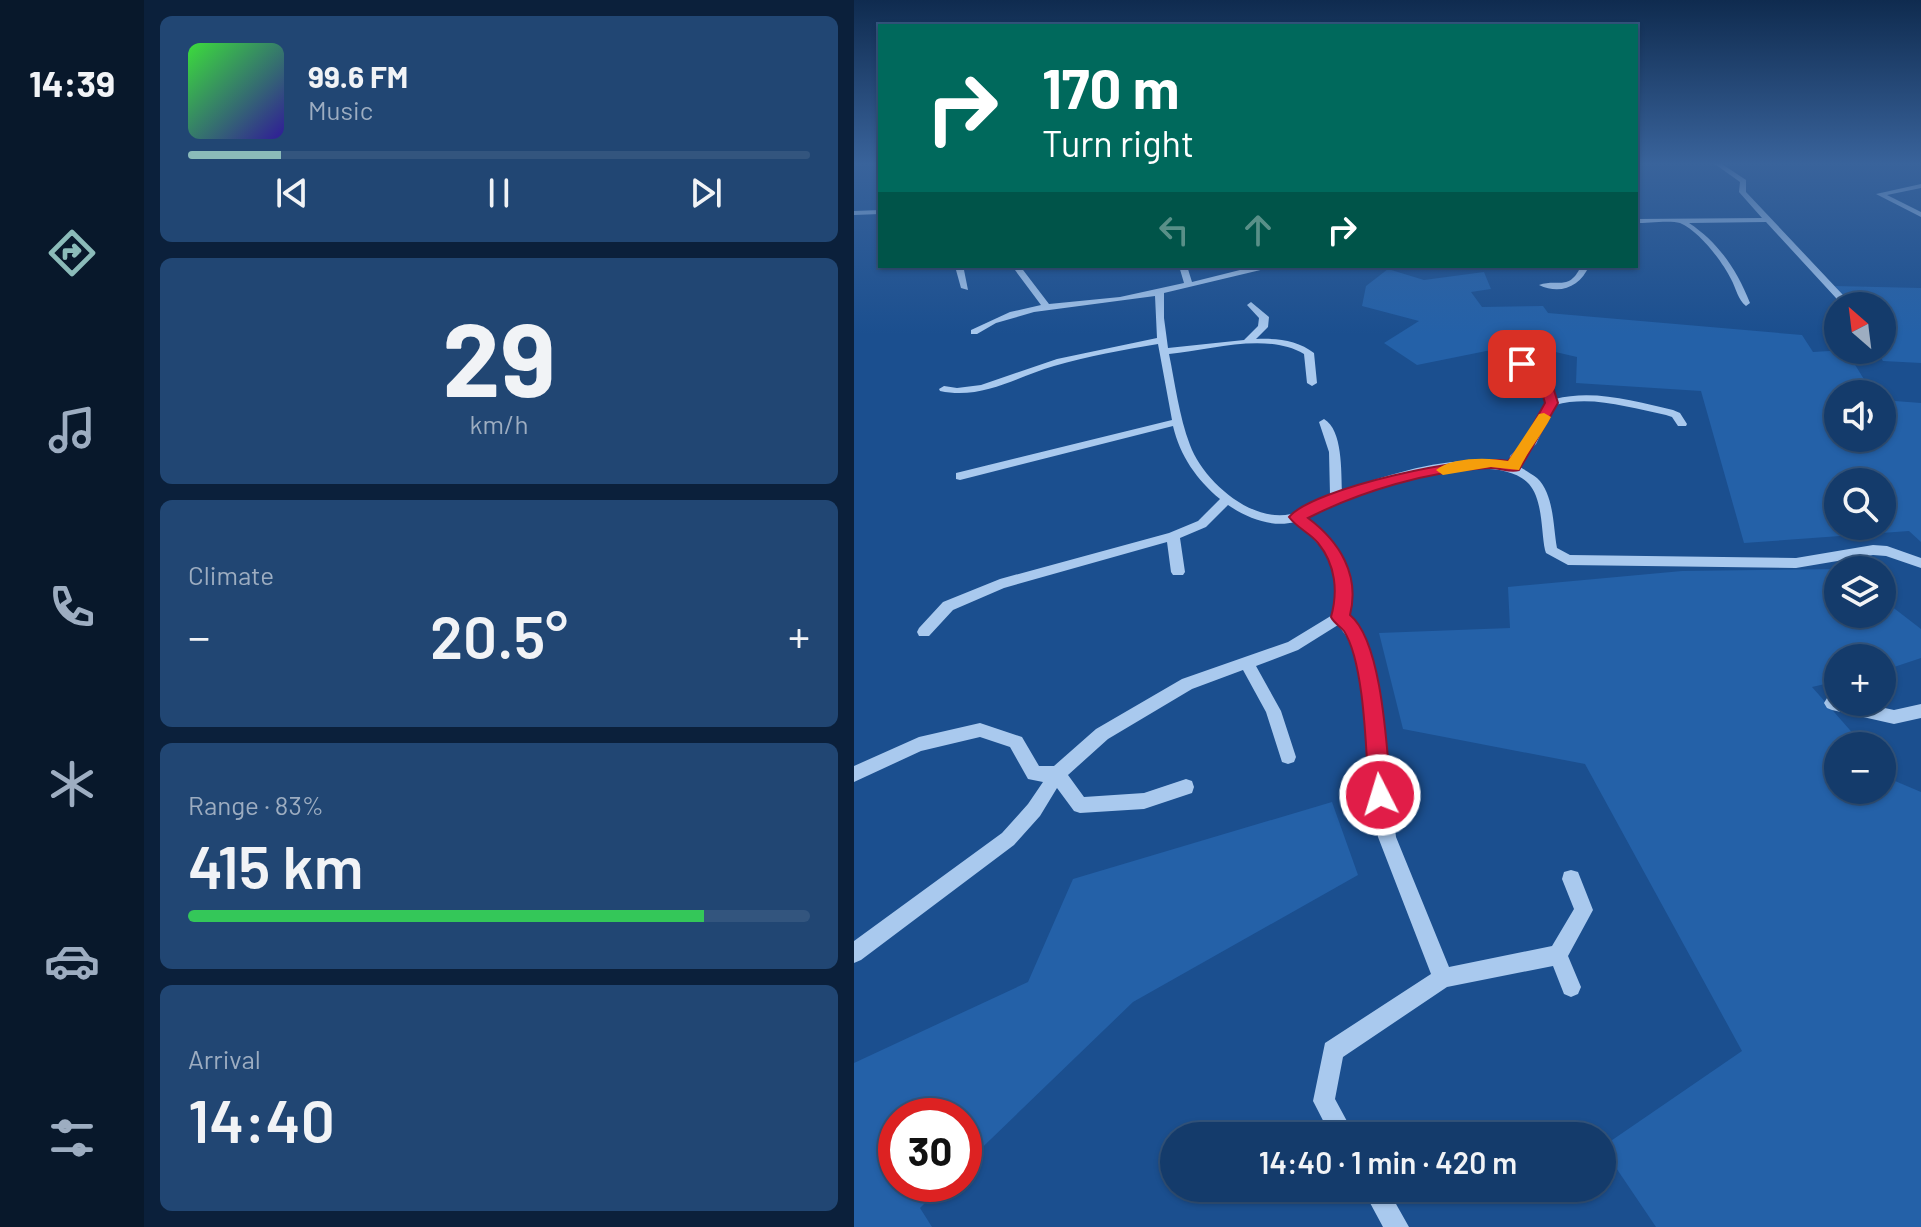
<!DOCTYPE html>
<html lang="en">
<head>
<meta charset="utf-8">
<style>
	body { margin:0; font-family:Barlow,sans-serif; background:#214673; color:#f1f3f6; height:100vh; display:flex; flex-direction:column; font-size:30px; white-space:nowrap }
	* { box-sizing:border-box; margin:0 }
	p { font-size:26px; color:#9dadc1 }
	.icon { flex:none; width:44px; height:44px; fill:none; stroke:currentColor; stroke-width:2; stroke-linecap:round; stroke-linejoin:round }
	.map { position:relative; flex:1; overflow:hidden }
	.sheet { display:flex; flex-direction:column; gap:16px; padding:16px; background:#0b203b; width:710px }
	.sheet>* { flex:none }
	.hud { position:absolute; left:24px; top:24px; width:760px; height:244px; border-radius:0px; box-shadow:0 2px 6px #0004,0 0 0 2px #33557e; background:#00695c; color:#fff; overflow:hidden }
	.needle { width:52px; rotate:332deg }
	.fabs { position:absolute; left:970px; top:292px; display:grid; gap:16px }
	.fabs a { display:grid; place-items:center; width:72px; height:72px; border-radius:50%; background:#143b6b; box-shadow:0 2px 6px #0004,0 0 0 2px #33557e; font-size:40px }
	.speed { position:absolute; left:24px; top:1098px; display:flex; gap:16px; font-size:40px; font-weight:700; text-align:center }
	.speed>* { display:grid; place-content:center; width:104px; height:104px; border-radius:50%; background:#143b6b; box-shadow:0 2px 6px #0004,0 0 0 2px #33557e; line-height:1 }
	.speed .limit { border:12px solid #d22; background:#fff; color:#111 }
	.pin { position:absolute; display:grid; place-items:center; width:68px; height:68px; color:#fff; margin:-34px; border-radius:16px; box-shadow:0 4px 12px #0006 }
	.me { position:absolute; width:88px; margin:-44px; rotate:355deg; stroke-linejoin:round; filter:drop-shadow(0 0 6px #0008) }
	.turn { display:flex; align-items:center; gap:28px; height:168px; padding:0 32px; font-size:36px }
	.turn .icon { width:104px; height:104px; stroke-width:2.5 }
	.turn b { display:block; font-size:56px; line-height:68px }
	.lanes { display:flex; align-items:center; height:76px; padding:0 32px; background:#0003; justify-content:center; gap:40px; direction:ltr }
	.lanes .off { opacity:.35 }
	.big { font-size:60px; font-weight:600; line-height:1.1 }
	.sheet .widget { flex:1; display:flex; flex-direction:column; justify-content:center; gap:12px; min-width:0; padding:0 28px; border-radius:12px; background:#214673 }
	.sheet .dial { align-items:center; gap:0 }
	.dial b { font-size:104px; line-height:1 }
	.song { display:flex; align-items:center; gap:24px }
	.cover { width:96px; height:96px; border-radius:12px; background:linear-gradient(135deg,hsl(120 70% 55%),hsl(250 70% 35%)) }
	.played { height:8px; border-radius:4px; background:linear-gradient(90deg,#8bbbb9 15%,#33557e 15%) }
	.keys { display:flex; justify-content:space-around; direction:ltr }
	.heat { display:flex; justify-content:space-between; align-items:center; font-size:44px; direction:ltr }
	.charge { height:12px; border-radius:6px; background:linear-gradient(90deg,#34c759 83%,#33557e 0) }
	.trip { position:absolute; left:306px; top:1122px; width:456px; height:80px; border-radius:40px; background:#143b6b; box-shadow:0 2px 6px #0004,0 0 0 2px #33557e; font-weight:600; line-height:80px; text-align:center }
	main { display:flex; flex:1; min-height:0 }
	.tab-bar { display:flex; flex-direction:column; width:144px; justify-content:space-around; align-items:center; background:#08182b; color:#9dadc1 }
	.tab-bar .icon { width:56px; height:56px }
	.tab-bar .active { color:#8bbbb9 }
	.tab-bar b { font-size:36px; color:#f1f3f6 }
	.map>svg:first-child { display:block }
	.green { fill:#2461a8; fill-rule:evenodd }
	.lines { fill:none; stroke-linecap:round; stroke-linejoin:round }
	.minor { fill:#a9c9ee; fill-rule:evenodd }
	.route { fill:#e11d48; stroke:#92132f; stroke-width:2 }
	.slow { fill:#f59e0b }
</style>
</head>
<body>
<main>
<nav class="tab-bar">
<b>14:39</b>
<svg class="icon active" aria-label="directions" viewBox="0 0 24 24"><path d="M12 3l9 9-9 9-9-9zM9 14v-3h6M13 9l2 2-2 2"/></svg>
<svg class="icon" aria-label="music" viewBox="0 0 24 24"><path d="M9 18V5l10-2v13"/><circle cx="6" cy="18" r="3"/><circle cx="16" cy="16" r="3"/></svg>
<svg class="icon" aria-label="phone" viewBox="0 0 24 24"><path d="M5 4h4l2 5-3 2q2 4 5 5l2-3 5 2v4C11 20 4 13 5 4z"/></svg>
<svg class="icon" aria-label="climate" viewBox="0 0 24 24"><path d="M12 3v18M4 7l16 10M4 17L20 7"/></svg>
<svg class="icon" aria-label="car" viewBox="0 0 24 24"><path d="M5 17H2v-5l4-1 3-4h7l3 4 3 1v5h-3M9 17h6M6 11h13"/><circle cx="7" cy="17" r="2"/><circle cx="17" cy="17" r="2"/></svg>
<svg class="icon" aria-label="filters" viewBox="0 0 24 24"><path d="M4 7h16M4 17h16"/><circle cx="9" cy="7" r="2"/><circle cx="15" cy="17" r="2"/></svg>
</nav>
<section class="sheet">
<div class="widget">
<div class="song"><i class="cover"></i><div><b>99.6 FM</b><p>Music</p></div></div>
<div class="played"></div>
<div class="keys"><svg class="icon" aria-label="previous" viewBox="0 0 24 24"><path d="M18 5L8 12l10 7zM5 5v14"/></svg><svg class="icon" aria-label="pause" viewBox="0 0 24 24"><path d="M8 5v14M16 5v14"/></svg><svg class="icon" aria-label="next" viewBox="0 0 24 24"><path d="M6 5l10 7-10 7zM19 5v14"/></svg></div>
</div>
<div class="widget dial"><b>29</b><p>km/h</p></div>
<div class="widget"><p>Climate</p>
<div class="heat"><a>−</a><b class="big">20.5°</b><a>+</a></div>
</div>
<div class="widget"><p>Range · 83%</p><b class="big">415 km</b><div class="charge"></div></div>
<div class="widget"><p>Arrival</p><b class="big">14:40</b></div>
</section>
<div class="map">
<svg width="1067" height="1227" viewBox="0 0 1067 1227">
	<rect width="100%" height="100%" fill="#1b4f8f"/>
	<path class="green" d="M534,269L570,280L630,272L637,289L617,292L628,307L689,306L694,313L948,335L959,352L992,350L1019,394H984V438H1028V400L1067,403V542L1055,531L890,543L847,391L722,383L723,357L667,344L563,365L530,343L565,321L508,306L512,286ZM984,482H1028V526H984Z
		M981,286L1067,288V363L1029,361L1022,350H1028V306H994Z
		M989,569L984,570V614H1028V599L1067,629V658L1028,671V658H984V681L958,687L1010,746H984V790H1028V766L1041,781L1067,792V1227H802L748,1147L888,1051L731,764L549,729L525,633L656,628L654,587L828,571Z
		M478,802L504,875L279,1002L110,1165V1116H42V1184H90L66,1208L78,1227H0V1063L174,982L219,879Z"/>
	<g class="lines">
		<path class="minor" d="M858,162H865L892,180V192L989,295L992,306L984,307L982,298L912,222L835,223C865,243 883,270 896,303L892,306C884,300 882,288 877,279C868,261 845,231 826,223C817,220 793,223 782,223V219L908,218L885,192L886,182Z
			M1067,184V188L1033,195L1067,212V217L1022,194Z
			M26,210V214L0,215V211Z
			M105,266H113L110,270L114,290L107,288L102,270Z
			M158,266H166L195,304L266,297L330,283L325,266H333L338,282L402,266H423L310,293V318L314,348L390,340L404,326L405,318L393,305L397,302L415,317L414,327L402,339C422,338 444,340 460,353L463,383L458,386L453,383L450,354C412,332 357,350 315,354C321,383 325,416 336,445C349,480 396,523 437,514C451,511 463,501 476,495L475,452L465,422L470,419C489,430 487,472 488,491C540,473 599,453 655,464L656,456L671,442L692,403L688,388L663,364L668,361L697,385L701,399C739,389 781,401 819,410L826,413L833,424L832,426H824L818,417L812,415C776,408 738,395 701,405L682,444L667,457L666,467C671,470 678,474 683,478C700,494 699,526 703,548L716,555L942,558L1019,545L1033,546L1067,558V568L1032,556L1019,555L942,568L714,565L692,553L691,550C687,531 689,500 675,484C642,447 519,485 480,503C470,508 462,513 452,518C485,543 501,575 493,616L506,634L516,658L523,687L542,837L595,967L698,946L720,909L708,879L710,872L717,870L724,872L739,910L714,956L727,987L724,994L717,997L710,994L699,966L593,987L489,1057L481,1099L501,1136H477L459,1101L471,1043L577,974L524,837L508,687L502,658L493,637L484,625L444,650L402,666L427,711L442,757L440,762L434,764L428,762L412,712L389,670L338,689L254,739L214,775L230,797L290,793L332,779L338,781L340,787L338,793L290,809L226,813L220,811L203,788L186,816L160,845L7,960L0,963V941L148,833L174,804L189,782L174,779L156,747L126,737L67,751L0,782V766L65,737L126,723L168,737L185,766H200L242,729L328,679L434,642L480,614C488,571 473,548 441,522C418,528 393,518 374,505L352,527L326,538L331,572L329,575H319L317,572L313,542L150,588L99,610L75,636H65L63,632L65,628L89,602L146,579L315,533L344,521L366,499C343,480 326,456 319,426L106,480L102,479V473L318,420L304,344C269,350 234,356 200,366C162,377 128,400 86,391L85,389L90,386L103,388L127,385L203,359L303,338L301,296L180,312L142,323L123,334H117V330L156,312L187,305Z
			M727,266H735C726,287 706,295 685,285C704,278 715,292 727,266Z
			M978,696L984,698V702H1003L1040,710L1067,704V718L1040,724L978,710L973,708L970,703L973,698Z
			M508,1188H533L555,1227H529Z"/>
	</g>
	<linearGradient id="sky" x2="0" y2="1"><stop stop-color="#0f2b4f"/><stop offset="0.49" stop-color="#39639b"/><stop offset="1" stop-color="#39639b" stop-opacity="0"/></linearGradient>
	<rect width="1067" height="334" fill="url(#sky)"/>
	<path class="route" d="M668,360L698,384L704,403L665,470C655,473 645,467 634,468C575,471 507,491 454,518C486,542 506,575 496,615C529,642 533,753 537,795L534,802L526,805L518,802L515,795C512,754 511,664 490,631C486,626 480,623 477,617C484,592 482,565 464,543C456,533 443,528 435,517C459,488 616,454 654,461L670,441L691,403L687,389L661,364Z"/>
	<path class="slow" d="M690,413L697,417C687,436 673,452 665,470L637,467L589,475L582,470C597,457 634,457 654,461L685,414Z"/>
</svg>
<div class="fabs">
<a><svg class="needle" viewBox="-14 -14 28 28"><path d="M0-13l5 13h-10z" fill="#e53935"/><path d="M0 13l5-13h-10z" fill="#9dadc1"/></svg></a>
<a><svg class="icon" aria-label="sound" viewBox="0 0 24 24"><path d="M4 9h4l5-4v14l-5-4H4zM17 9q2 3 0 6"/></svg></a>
<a><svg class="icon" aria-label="search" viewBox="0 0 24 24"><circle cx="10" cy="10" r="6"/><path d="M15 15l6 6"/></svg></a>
<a><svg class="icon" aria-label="layers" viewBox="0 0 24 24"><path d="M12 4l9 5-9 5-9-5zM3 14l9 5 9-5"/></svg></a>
<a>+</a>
<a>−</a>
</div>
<div class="speed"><div class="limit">30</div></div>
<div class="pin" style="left:668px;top:364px;background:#d93025"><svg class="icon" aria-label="arrive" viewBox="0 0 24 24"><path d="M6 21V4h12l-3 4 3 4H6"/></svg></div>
<svg class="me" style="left:526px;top:795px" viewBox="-20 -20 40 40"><circle r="17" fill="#e11d48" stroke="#fff" stroke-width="3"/><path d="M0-11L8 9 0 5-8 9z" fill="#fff"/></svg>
<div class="trip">14:40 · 1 min · 420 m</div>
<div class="hud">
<div class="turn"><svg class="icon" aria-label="right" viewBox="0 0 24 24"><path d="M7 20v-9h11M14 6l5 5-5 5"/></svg><div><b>170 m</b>Turn right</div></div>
<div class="lanes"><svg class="icon off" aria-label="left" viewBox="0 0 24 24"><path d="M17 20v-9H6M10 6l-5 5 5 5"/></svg><svg class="icon off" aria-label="ahead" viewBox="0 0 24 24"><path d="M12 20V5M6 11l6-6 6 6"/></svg><svg class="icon" aria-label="right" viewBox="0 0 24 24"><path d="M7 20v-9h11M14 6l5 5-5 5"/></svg></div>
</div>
</div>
</main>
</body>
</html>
